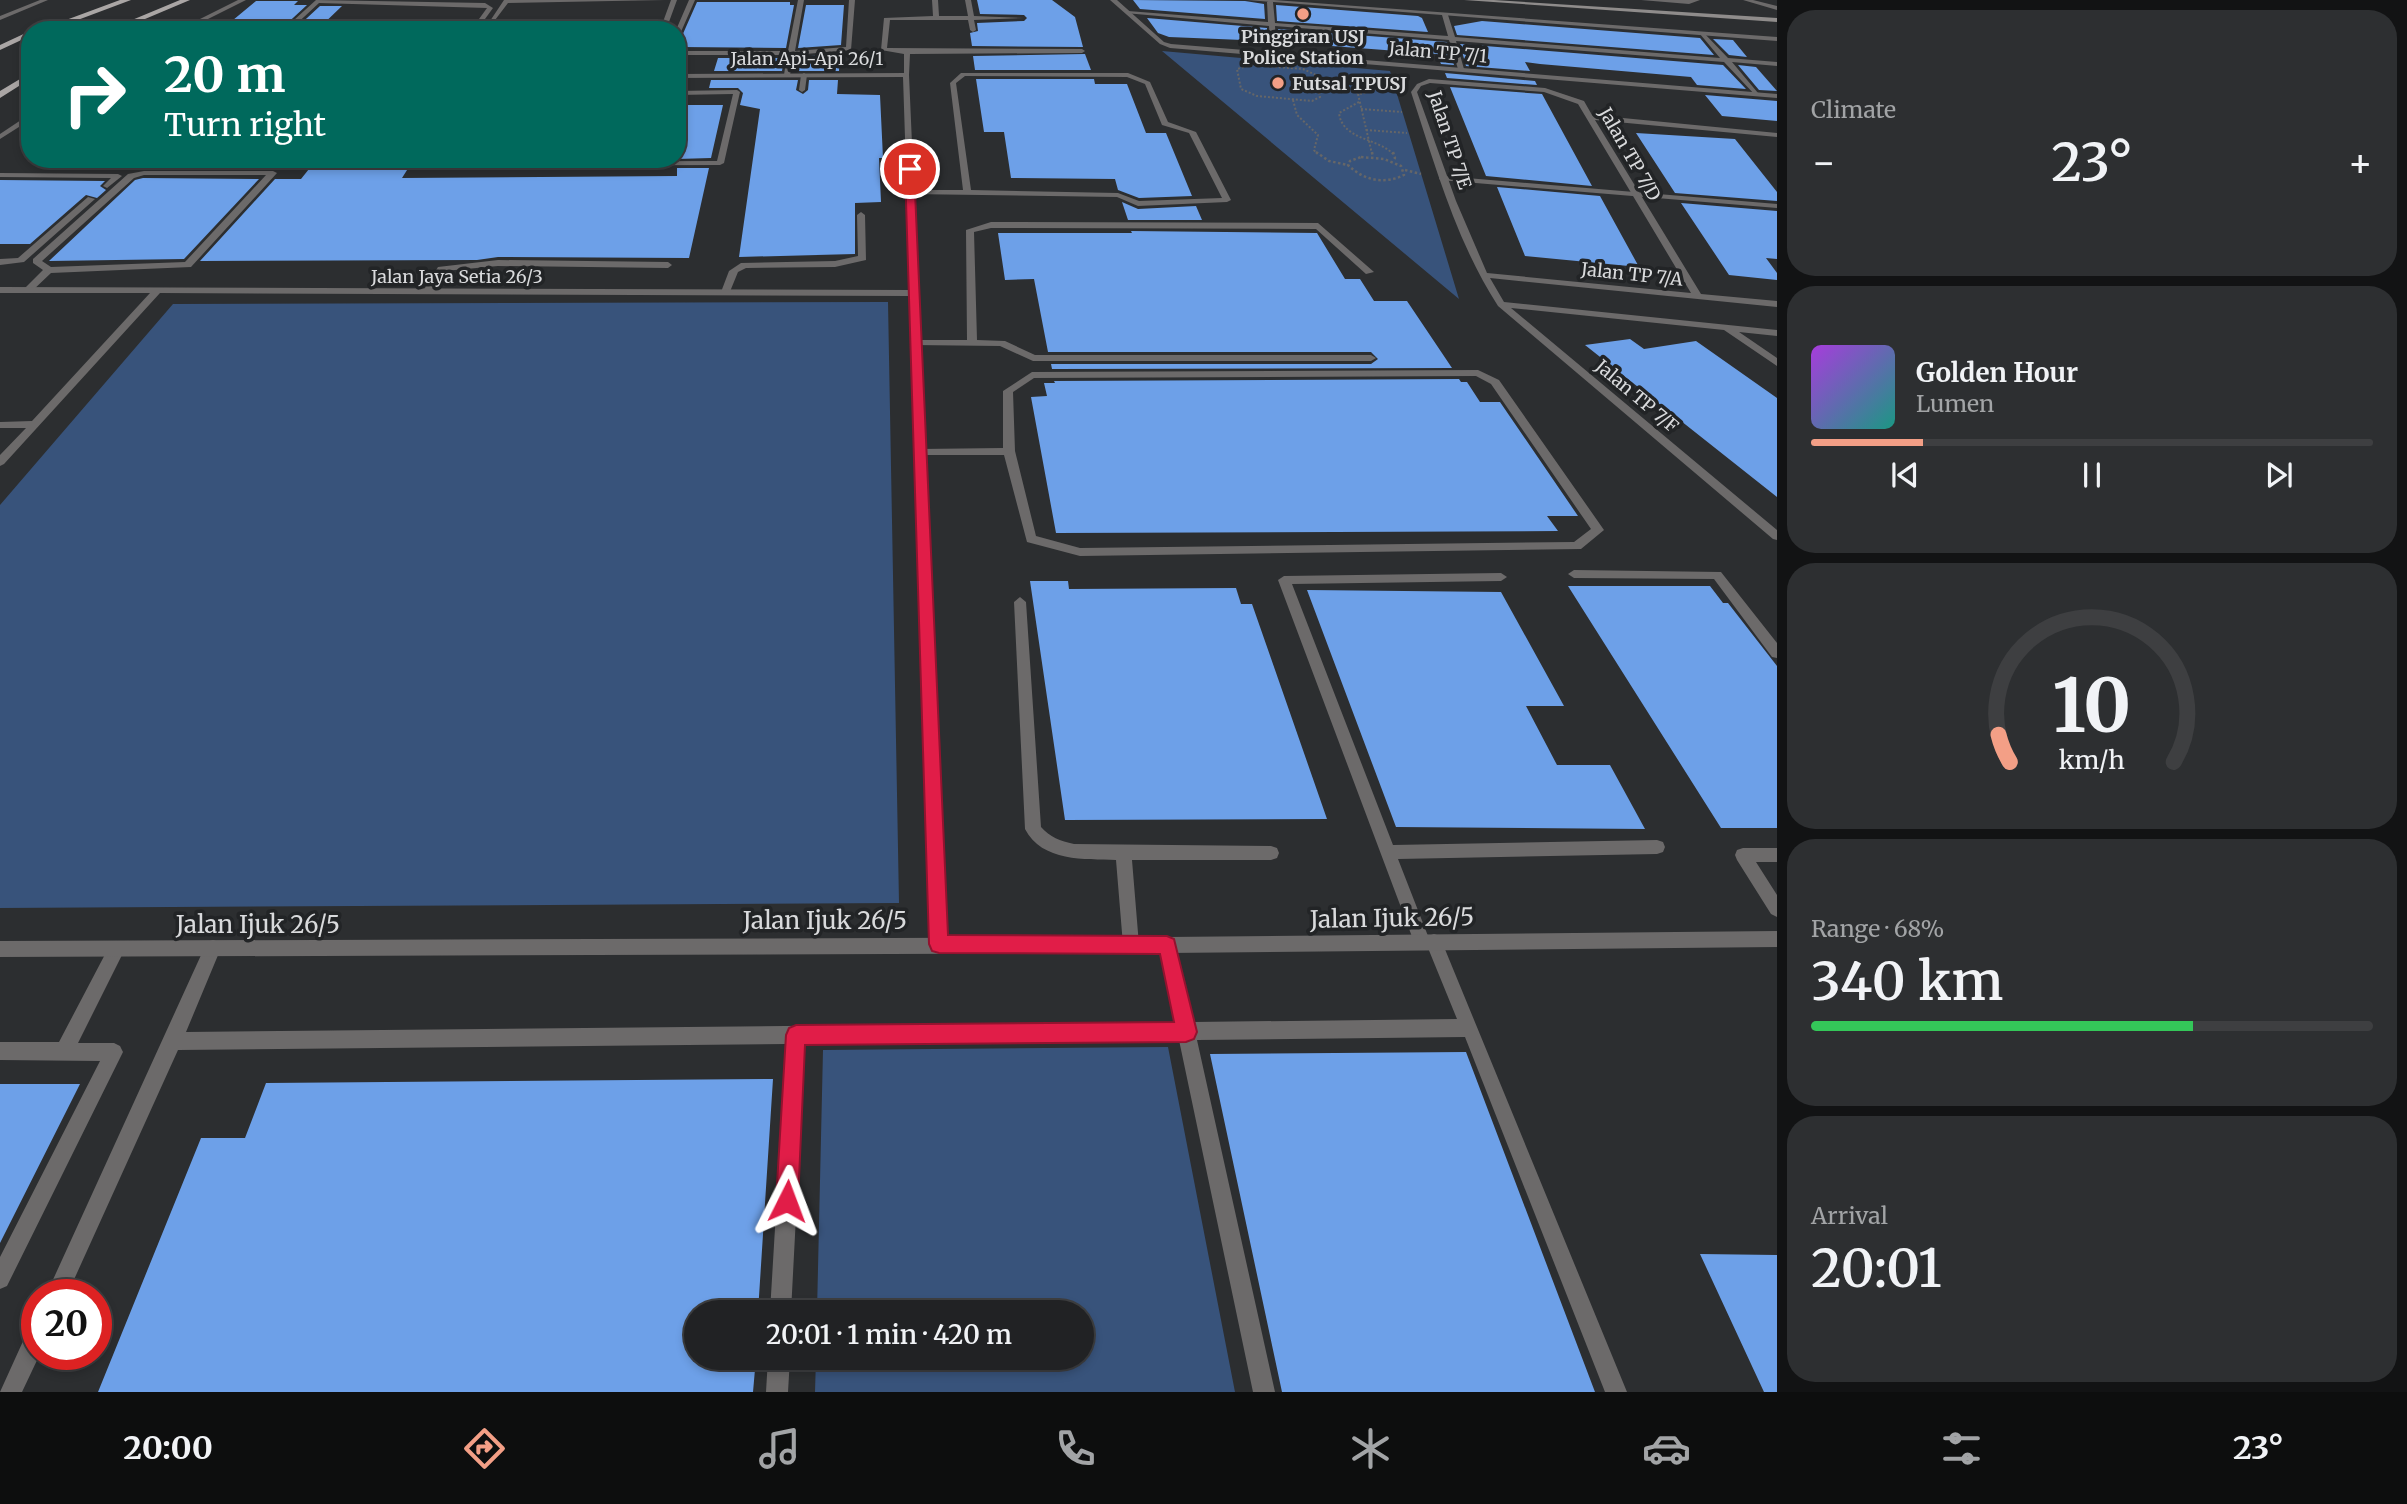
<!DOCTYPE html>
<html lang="en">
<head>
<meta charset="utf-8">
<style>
	body { margin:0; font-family:Merriweather,serif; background:#2d2f31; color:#f1f3f6; height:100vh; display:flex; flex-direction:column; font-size:26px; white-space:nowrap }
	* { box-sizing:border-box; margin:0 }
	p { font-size:23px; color:#a2a4a6 }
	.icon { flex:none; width:38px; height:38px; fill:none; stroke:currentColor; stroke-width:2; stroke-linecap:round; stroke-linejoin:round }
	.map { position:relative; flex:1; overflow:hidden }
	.drawer { display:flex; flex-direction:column; gap:10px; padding:10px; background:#121314; width:630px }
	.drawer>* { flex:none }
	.guide { position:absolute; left:21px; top:21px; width:665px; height:147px; border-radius:28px; box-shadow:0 4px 10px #0003,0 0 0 2px #3e3f41; background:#00695c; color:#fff; overflow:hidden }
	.speed { position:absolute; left:21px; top:1279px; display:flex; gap:14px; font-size:35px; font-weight:700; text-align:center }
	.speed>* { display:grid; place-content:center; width:91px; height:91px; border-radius:50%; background:#212224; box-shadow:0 4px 10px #0003,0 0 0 2px #3e3f41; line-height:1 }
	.speed .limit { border:10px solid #d22; background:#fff; color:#111 }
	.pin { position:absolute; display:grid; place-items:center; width:60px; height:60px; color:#fff; margin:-30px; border:4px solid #fff; border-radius:50%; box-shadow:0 2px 7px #0007 }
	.me { position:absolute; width:77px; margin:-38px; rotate:3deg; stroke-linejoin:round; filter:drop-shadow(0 0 5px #0008) }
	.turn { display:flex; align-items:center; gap:24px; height:147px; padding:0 28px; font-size:32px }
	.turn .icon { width:91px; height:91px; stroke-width:2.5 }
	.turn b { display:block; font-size:49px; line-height:60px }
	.big { font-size:52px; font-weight:600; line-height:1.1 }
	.drawer .card { flex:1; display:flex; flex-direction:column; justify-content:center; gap:10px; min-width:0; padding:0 24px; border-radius:28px; background:#2d2f31 }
	.drawer .dial { align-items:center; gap:0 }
	.dial svg { height:182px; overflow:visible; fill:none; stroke:#3e3f41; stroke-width:7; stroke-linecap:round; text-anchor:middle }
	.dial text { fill:#f1f3f6; stroke:none }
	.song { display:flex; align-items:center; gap:21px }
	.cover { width:84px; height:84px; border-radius:10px; background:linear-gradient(135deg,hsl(280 70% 55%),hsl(170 70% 35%)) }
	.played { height:7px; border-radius:4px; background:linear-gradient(90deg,#f39f86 20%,#3e3f41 20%) }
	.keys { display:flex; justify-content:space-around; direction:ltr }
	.heat { display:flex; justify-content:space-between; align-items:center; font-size:38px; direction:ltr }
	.charge { height:10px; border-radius:5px; background:linear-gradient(90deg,#34c759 68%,#3e3f41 0) }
	.trip { position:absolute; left:684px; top:1300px; width:410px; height:70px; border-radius:35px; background:#212224; box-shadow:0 4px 10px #0003,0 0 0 2px #3e3f41; font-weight:600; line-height:70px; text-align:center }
	.tabs { display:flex; height:112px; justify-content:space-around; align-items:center; background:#0d0e0e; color:#a2a4a6 }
	.tabs .icon { width:49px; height:49px }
	.tabs .active { color:#f39f86 }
	.tabs b { font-size:32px; color:#f1f3f6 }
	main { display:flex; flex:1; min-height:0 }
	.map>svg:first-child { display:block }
	.green { fill:#38537b }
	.building { fill:#6da0e8 }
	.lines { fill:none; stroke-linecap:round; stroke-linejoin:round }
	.path-far1 { stroke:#656668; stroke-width:2; stroke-dasharray:2 2; stroke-linecap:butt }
	.path { stroke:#656668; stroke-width:2.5; stroke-dasharray:2.5 2.5; stroke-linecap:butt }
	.service { fill:#6c6a6a; fill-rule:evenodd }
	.minor { fill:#6c6a6a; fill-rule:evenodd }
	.tertiary { fill:#6c6a6a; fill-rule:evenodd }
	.secondary { fill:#8f8c8b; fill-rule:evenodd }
	.primary { fill:#aaa6a5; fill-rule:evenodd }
	.route { fill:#e11d48; stroke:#92132f; stroke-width:2 }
	.poi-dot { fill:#f39f86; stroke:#222426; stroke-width:2.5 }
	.labels { text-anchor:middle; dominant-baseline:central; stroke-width:7; stroke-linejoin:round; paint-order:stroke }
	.far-poi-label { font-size:18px; font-weight:bold; fill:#d9dadc; stroke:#222426 }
	.far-street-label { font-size:18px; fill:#d9dadc; stroke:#222426 }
	.near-street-label { font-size:24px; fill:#d9dadc; stroke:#222426 }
</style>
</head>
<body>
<main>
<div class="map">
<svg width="1777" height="1392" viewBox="0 0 1777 1392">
	<rect width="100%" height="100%" fill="#2c2e30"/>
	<path class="green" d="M1162,51L1390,71L1459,299Z
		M888,302L899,903L0,908V505L173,304Z
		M1168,1047L1235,1392H815L816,1358H1082V1312H817L823,1050Z"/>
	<path class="building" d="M977,0H1052L1075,17L1083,47L972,46L970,33L978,31L977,23L1024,21L1027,18L1024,15L980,14Z
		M1133,0L1245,1L1264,4L1265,19L1140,9Z
		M256,1H298L294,5H307L280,30H221Z
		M697,2H790V5H794L786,48L681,47L682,36Z
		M806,5H844L841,45L798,48Z
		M1276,5L1418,16L1422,18L1428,32L1277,21Z
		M320,6H342L317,30H294Z
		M1147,18L1267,28V41L1169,37L1158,33Z
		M1482,21L1700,38L1714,55L1457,35L1454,26Z
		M1278,29L1447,42L1454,65L1441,64L1437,54L1279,42Z
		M1713,39L1733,40L1747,57L1729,55Z
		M1460,44L1723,65L1746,89L1697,85L1691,77L1540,64L1525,62L1530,71L1466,66Z
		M840,54L839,71H794L796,57Z
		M1085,54L1091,70H975L973,56Z
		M718,58H784L782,71H714Z
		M1738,65L1756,67L1777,91L1759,90Z
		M1445,73L1535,81L1537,85L1447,78Z
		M976,79H1094L1095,84H1127L1146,133H1166L1192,196L1139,198L1118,190L1115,179L1011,178L1004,132H984Z
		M711,80H798L796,90L803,94L808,90L809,80H838L837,94L880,95L883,158H879L881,202L855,203V254L739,257L760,109L740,105L743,93L738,88H709Z
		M1450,87L1542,94L1592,186L1486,176Z
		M1705,95L1777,101V121L1722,116Z
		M677,105H723L711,158L677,159Z
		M1636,133L1735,139L1777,192V201L1675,193Z
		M317,159H414L402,178L677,176V168H709L689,258L498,257L477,260L200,261L275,179H301Z
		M143,178L259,179L184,259L49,261L135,180Z
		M0,180L105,181L100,186L106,190L97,198L86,195L30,244H0Z
		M1497,187L1600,196L1639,267L1525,256Z
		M1122,202L1138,209L1196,206L1202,220H1128Z
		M1681,203L1777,211V259L1766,258L1777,273V280L1729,275Z
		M1131,231L1317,233L1345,279H1360L1374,301H1407L1452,368L1052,369L1051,364H1371L1378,359L1371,352H1048L1034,279L1005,280L998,233H1132Z
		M1630,339L1644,349L1696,341L1777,398V497L1585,345Z
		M1459,379L1461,382H1467L1480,402H1500L1578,516H1547L1558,531L1056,533L1031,397L1047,396L1044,383H1055L1054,381Z
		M1030,581H1068L1069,589L1236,588L1241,604H1252L1327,819L1065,820Z
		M1568,586H1710L1723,603H1728L1777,666V828H1721Z
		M1307,590L1501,592L1564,706H1526L1557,765H1610L1645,829L1396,827Z
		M1466,1052L1595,1392H1282L1210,1054Z
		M773,1079L758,1312H696V1358H756L753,1392H98L201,1138H245L266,1083Z
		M0,1084H80L0,1243Z
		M1700,1254L1777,1255V1392H1764Z"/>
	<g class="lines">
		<path class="path-far1" d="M1251,65L1303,69L1316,75L1320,97L1312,101L1257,96L1241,89L1237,69Z
			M1361,83L1372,89L1399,91
			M1317,85L1335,86L1362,94L1372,89
			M1338,87L1341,83L1349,82
			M1358,94L1372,154
			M1293,100L1297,115L1318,135L1314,150L1317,154
			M1359,102L1339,113C1342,140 1378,138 1393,154
			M1361,109L1402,112
			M1366,130L1407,133"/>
		<path class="path" d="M1316,152L1329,161L1348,165
			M1372,152L1373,157
			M1393,152L1395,158L1393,161
			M1361,157L1384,159L1401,166L1404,175C1384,185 1363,180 1348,165L1350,161Z
			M1405,170L1421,174"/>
		<path class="service" d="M40,0H48L0,20V16Z
			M238,0H246L186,30H178Z
			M316,0L485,3L493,8L477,30H471L487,8L319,3L290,30H283Z
			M504,0H665L508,3L492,24H488Z
			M671,0H677L666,30H660Z
			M689,0H695L680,34L677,36L676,30Z
			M798,0H804L795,51L846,47L849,0H855L851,50L794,55L790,75L787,77L784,75L787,55H677V51H788Z
			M932,0H938L939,16H968L965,0H971L974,16L1024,18L974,20L976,30L973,32L970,30L968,20H890L887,48L1082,49L1085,51L1082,53L910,54L909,75L904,76V54L881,50L884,18L933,16Z
			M1270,0L1273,2L1275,23L1448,36L1442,15L1445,13L1448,15L1455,37L1720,58L1700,34L1703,32L1728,58L1777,62V66L1732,62L1758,93L1756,96L1724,62L1456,41L1464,69L1461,71L1458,69L1449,40L1275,26L1277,54L1274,56L1271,54L1269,26L1125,13L1128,11L1268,22L1267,2Z
			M1641,0H1700L1689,4Z
			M1743,0H1753L1777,6V10Z
			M804,73L807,75L805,90L802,92L799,90L801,75Z
			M961,73H1128L1150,82L1168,122L1196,132L1231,200L1227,202L1138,206L1117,197L908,194L907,192L911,190H963L950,83ZM965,76L1127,77L1145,84L1162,125L1189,133L1222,198L1139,201L1118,193L971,190L956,83Z
			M737,90L740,92L724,163L720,165L465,166L456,159H465L467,162L717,161L733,94L677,95V91Z
			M275,159H283L276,165L177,166L173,164L177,162Z
			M144,171H273L277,173L191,267L51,273L31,292H25V288L43,270L33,263V259L128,174ZM144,175H266L185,262L51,267L42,261L134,178Z
			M0,173L118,174L122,176L107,188L103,186L111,178L0,177Z
			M1443,176L1777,204V208L1440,180L1439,178Z
			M88,197L95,199L24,262L0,265V259L18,258Z
			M861,212L865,215L866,260L835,267L746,268L738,272L729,294L721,292L729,271L741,263L835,261L858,256L857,215Z
			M991,222L1318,223L1374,272L1366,274L1316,229L991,228L974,232L977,340L1005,341L1035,355H1371L1376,358L1371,361H1033L1000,346L913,345V341L916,340H967L966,230Z
			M498,260L668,262L672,265L668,268L498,266L444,271L431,293L423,291L438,267Z
			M1478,370L1499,380L1604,530L1581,549L1080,556L1027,542L1004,455H920L914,452L920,449L1003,448V391L1032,372ZM1476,376L1491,384L1591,529L1574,542L1080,548L1036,536L1015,451L1013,392L1034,378Z
			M1574,570L1721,572L1777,643V658L1772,657L1714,579L1574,578L1568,574Z
			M1501,573L1507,577L1501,581L1292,584L1393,845L1657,840L1663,842L1665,847L1663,852L1657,854L1398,859L1428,936L1434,934L1440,936L1442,942L1627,1392H1605L1465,1037L1197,1040L1275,1392H1253L1179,1040L805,1044L791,1312H770L786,1044L178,1050L67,1295H46L207,942L213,940L219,942L221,948L186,1032L1175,1022L1159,945L1161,939L1167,937L1173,939L1175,945L1193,1022L1457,1019L1428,948L1422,950L1416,948L1414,942L1278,580L1284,576Z
			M1020,597L1026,602L1041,827C1050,837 1060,841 1074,844L1271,846L1277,848L1279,853L1277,858L1271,860H1132L1139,945L1137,951L1131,953L1125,951L1123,945L1116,860C1085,859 1042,862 1025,829L1014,602Z
			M1743,848H1777V862H1756L1777,895V917L1771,914L1737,860L1735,855L1737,850Z
			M117,941L123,943L125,949L78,1043H114L120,1046L123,1052L7,1286L0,1289V1257L100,1061L0,1060V1042H59L111,943Z
			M37,1325V1354H40L22,1392H0L29,1328Z
			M768,1358H790L788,1392H766Z"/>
		<path class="minor" d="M1110,0H1117L1164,42L1171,44L1777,94V98L1170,48L1160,44Z
			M1247,0H1274L1777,37V41Z
			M677,74L906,73L909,75L947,944L945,950L939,952L933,950L931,944L910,296L160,293L4,464L0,466V455L26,428H0V422L32,421L150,293H0V287L910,290L903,77L677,78Z
			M1429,79L1545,88L1584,101L1592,115L1777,133V137L1595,120L1701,294L1777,301V307L1490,278L1504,302L1777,330V336L1739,332L1777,358V366L1724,330L1511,308L1777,530V540L1773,539L1498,306C1456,241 1435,165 1411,92L1417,84ZM1430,83L1544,92L1578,104L1691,293L1487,273L1456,201L1417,92L1421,86Z
			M30,114V120L0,139V134Z"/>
		<path class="tertiary" d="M1777,931V947L1167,953L0,957V941L1167,937Z"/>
		<path class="secondary" d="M1464,0H1494L1777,18V22Z"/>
		<path class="primary" d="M120,0H131L51,30H39Z
			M180,0H190L119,30H108Z
			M30,31V36L0,50V45Z
			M30,73V79L0,98V91Z"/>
	</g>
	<path class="route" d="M910,166L914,169L948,935L1167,936L1174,939L1197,1032L1194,1039L1186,1042L805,1045L798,1201L795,1209L787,1213L779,1209L776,1201L786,1035L789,1028L796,1025L1174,1022L1160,954L939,953L932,951L929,944L905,169Z"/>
	<g class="poi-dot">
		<circle cx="1303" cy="14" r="7"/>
		<circle cx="1278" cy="83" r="7"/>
	</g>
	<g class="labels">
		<g class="far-poi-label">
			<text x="1303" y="36">Pinggiran USJ<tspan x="1303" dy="21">Police Station</tspan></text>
			<text x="1292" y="83" text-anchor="start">Futsal TPUSJ</text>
		</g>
		<g class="far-street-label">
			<text transform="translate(1438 52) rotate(5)">Jalan TP 7/1</text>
			<text x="807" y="58">Jalan Api-Api 26/1</text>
			<text transform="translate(1450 140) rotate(72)">Jalan TP 7/E</text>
			<text transform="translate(1630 154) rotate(60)">Jalan TP 7/D</text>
			<text transform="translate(1632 274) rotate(6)">Jalan TP 7/A</text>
			<text x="457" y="276">Jalan Jaya Setia 26/3</text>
			<text transform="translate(1637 396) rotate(40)">Jalan TP 7/F</text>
		</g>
		<g class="near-street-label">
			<text transform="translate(1392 918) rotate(-1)">Jalan Ijuk 26/5</text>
			<text x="825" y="920">Jalan Ijuk 26/5</text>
			<text x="258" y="924">Jalan Ijuk 26/5</text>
		</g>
	</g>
</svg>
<div class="speed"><div class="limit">20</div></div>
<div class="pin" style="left:910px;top:169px;background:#d93025"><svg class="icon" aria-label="arrive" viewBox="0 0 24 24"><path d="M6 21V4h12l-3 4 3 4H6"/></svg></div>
<svg class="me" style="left:787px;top:1201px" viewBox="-20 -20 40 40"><path d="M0-17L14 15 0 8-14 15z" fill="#e11d48" stroke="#fff" stroke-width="4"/></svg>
<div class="trip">20:01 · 1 min · 420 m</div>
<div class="guide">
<div class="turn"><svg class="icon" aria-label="right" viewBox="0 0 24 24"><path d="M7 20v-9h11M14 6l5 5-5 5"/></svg><div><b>20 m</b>Turn right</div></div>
</div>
</div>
<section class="drawer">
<div class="card"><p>Climate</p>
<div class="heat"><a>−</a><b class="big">23°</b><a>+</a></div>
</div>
<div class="card">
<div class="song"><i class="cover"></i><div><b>Golden Hour</b><p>Lumen</p></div></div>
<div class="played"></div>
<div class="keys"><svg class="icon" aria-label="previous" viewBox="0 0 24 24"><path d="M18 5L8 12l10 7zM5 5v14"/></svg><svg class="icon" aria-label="pause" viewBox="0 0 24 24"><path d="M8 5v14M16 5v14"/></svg><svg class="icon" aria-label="next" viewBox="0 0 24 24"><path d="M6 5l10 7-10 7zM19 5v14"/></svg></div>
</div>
<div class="card dial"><svg viewBox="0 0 100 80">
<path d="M14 69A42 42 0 1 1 86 69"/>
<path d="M14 69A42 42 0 0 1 9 57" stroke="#f39f86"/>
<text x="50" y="56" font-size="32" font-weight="700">10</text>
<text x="50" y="72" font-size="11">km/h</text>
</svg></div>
<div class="card"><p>Range · 68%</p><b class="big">340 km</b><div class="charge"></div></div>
<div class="card"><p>Arrival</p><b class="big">20:01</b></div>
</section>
</main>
<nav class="tabs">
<b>20:00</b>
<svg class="icon active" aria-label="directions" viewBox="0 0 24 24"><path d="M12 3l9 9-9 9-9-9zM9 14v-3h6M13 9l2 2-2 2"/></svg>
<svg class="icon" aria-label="music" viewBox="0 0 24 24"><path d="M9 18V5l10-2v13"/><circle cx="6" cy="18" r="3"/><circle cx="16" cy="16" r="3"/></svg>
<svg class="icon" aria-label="phone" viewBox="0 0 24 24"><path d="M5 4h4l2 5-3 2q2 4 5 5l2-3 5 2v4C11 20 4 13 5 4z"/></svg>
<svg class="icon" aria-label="climate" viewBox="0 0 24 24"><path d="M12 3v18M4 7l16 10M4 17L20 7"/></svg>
<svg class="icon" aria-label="car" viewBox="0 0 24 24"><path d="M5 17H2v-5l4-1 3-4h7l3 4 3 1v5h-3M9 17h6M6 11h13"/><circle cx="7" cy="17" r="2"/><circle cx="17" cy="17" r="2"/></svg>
<svg class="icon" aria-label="filters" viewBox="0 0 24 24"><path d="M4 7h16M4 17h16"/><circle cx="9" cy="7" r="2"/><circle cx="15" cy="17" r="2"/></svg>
<b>23°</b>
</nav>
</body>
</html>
